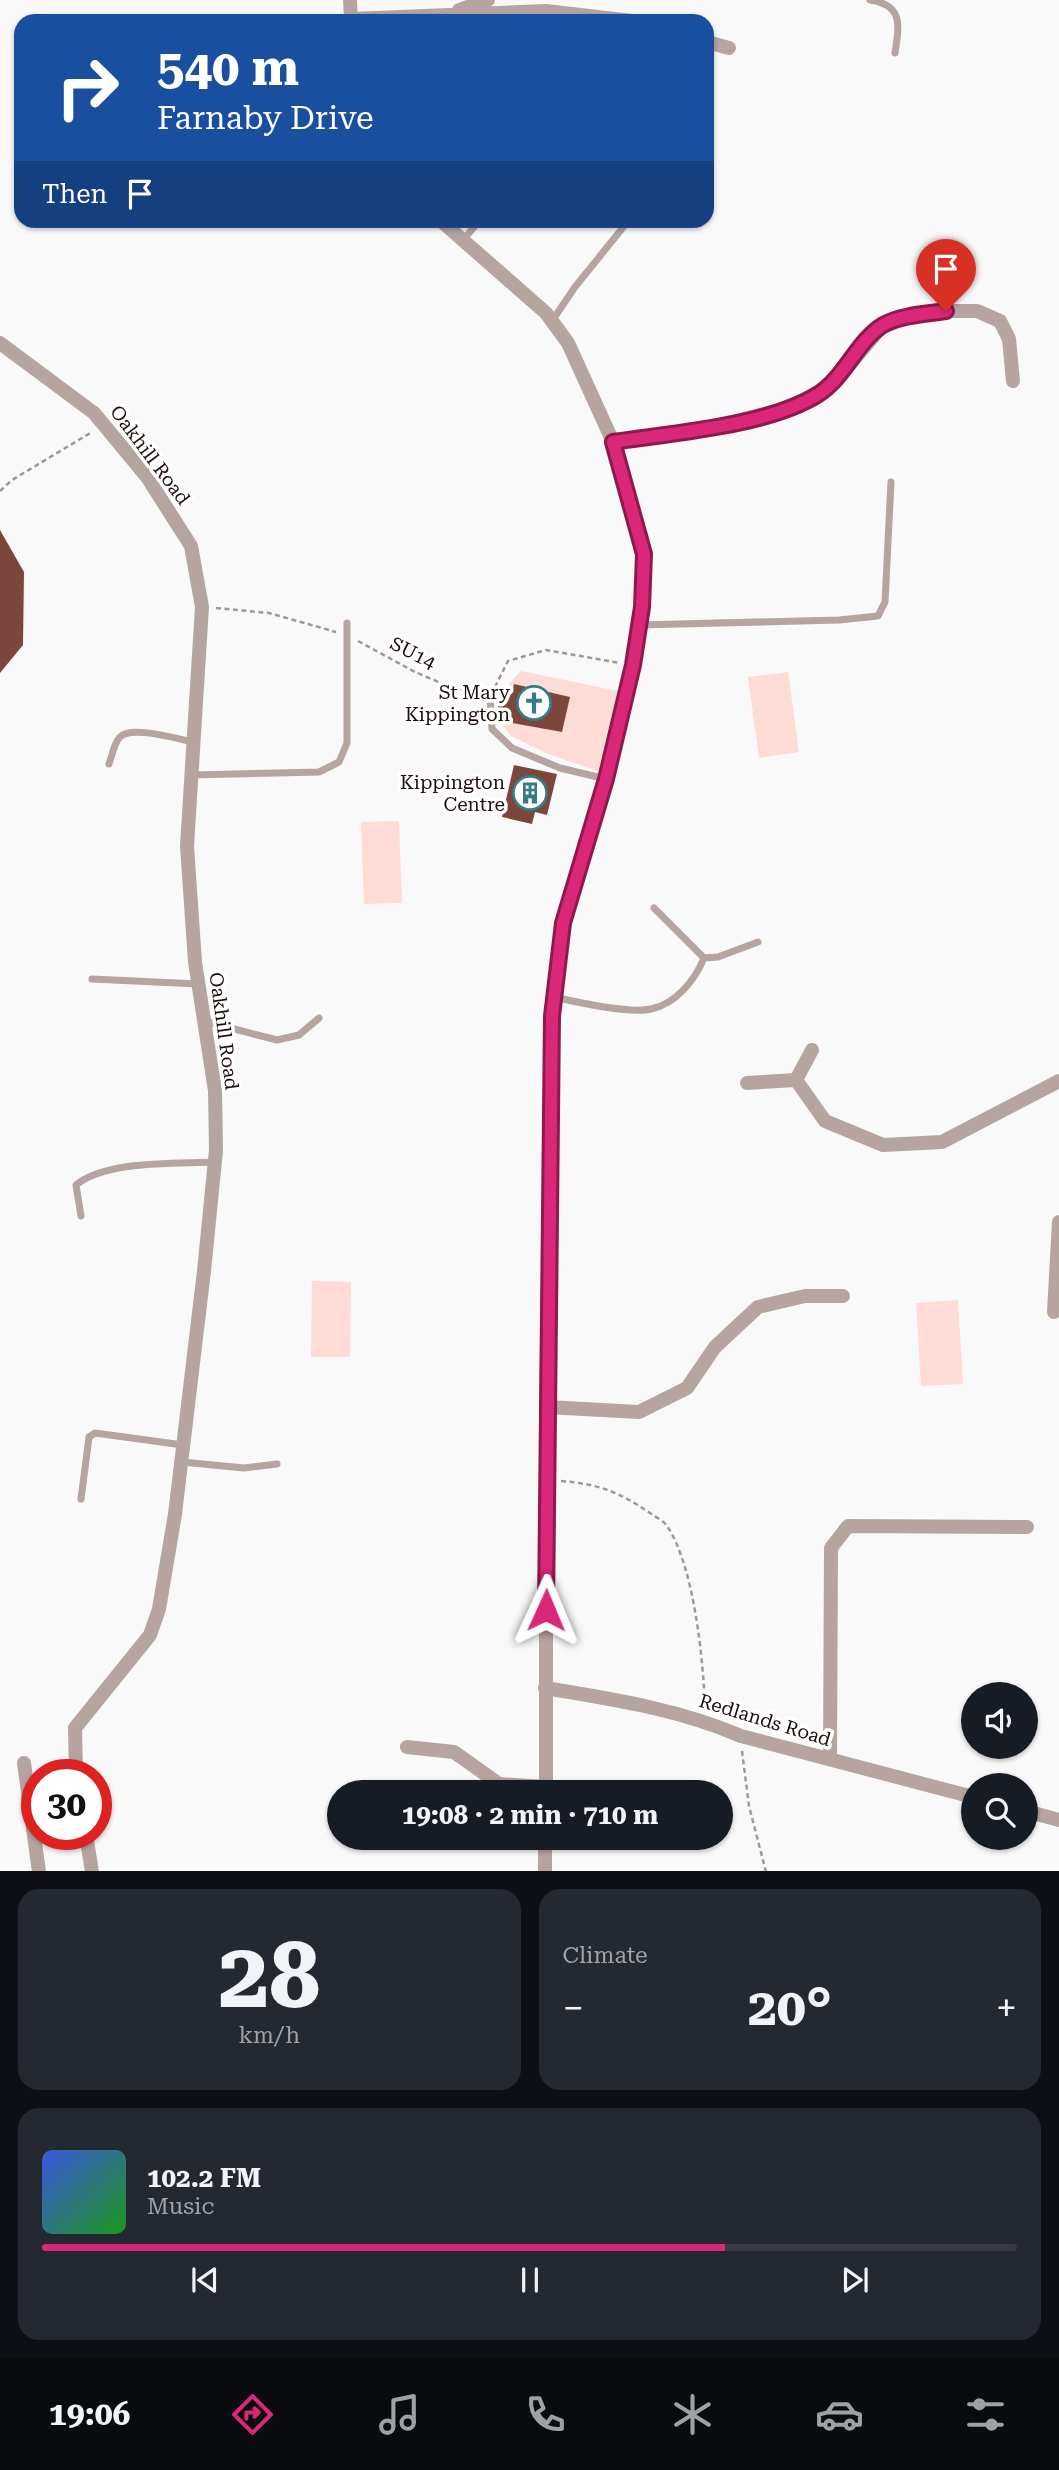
<!DOCTYPE html>
<html lang="en">
<head>
<meta charset="utf-8">
<style>
	body { margin:0; font-family:"Roboto Serif",serif; background:#242831; color:#f1f3f6; height:100vh; display:flex; flex-direction:column; font-size:26px; white-space:nowrap }
	* { box-sizing:border-box; margin:0 }
	p { font-size:23px; color:#9ea1a6 }
	.icon { flex:none; width:38px; height:38px; fill:none; stroke:currentColor; stroke-width:2; stroke-linecap:round; stroke-linejoin:round }
	.map { position:relative; height:1871px; overflow:hidden }
	.sheet { display:flex; flex-direction:column; gap:18px; padding:18px; background:#0d0f14; flex:1 }
	.sheet>* { flex:none }
	.banner { position:absolute; left:14px; top:14px; width:700px; height:214px; border-radius:21px; box-shadow:0 2px 5px #0004; background:#1a4fa0; color:#fff; overflow:hidden }
	.tools { position:absolute; left:961px; top:1682px; display:grid; gap:14px }
	.tools a { display:grid; place-items:center; width:77px; height:77px; border-radius:50%; background:#171b24; box-shadow:0 2px 5px #0004; font-size:35px }
	.speed { position:absolute; left:21px; top:1759px; display:flex; gap:14px; font-size:35px; font-weight:700; text-align:center }
	.speed>* { display:grid; place-content:center; width:91px; height:91px; border-radius:50%; background:#171b24; box-shadow:0 2px 5px #0004; line-height:1 }
	.speed .limit { border:10px solid #d22; background:#fff; color:#111 }
	.pin { position:absolute; display:grid; place-items:center; width:60px; height:60px; color:#fff; margin:-72px -30px; border-radius:50% 50% 50% 0; rotate:-45deg; box-shadow:0 0 7px #0007 }
	.pin .icon { rotate:45deg }
	.me { position:absolute; width:77px; margin:-38px; rotate:1deg; stroke-linejoin:round; filter:drop-shadow(0 0 5px #0008) }
	.turn { display:flex; align-items:center; gap:24px; height:147px; padding:0 28px; font-size:32px }
	.turn .icon { width:91px; height:91px; stroke-width:2.5 }
	.turn b { display:block; font-size:49px; line-height:60px }
	.then { display:flex; align-items:center; height:66px; padding:0 28px; background:#0003; gap:14px; font-size:26px }
	.big { font-size:52px; font-weight:700; line-height:1.1 }
	.sheet .tile { flex:1; display:flex; flex-direction:column; justify-content:center; gap:10px; min-width:0; padding:0 24px; border-radius:21px; background:#242831 }
	.sheet .dial { align-items:center; gap:0 }
	.dial b { font-size:91px; line-height:1 }
	.song { display:flex; align-items:center; gap:21px }
	.cover { width:84px; height:84px; border-radius:10px; background:linear-gradient(135deg,hsl(230 70% 55%),hsl(120 70% 35%)) }
	.played { height:7px; border-radius:4px; background:linear-gradient(90deg,#db2777 70%,#363941 70%) }
	.keys { display:flex; justify-content:space-around; direction:ltr }
	.heat { display:flex; justify-content:space-between; align-items:center; font-size:38px; direction:ltr }
	.sheet .tiles { flex:1; display:grid; gap:18px; grid-template-columns:1fr 1fr }
	.tile:last-child { grid-column:span 2 }
	.trip { position:absolute; left:327px; top:1780px; width:406px; height:70px; border-radius:35px; background:#171b24; box-shadow:0 2px 5px #0004; font-weight:700; line-height:70px; text-align:center }
	.tabs { display:flex; height:112px; justify-content:space-around; align-items:center; background:#090b0e; color:#9ea1a6 }
	.tabs .icon { width:49px; height:49px }
	.tabs .current { color:#db2777 }
	.tabs b { font-size:32px; color:#f1f3f6 }
	.map>svg:first-child { display:block }
	.green { fill:#fedcd5 }
	.building { fill:#7d463c }
	.lines { fill:none; stroke-linecap:round; stroke-linejoin:round }
	.path { stroke:#9e9997; stroke-width:2.5; stroke-dasharray:5 3.5; stroke-linecap:butt }
	.lane { stroke:#b6a4a0; stroke-width:7 }
	.street { stroke:#b6a4a0; stroke-width:14 }
	.route-casing { stroke:#8e194d; stroke-width:18 }
	.route { stroke:#db2777; stroke-width:12 }
	.labels { text-anchor:middle; dominant-baseline:central; stroke-width:7; stroke-linejoin:round; paint-order:stroke }
	.street-label { font-size:19px; fill:#1c0e0b; stroke:#fff }
	.poi-label { font-size:19px; fill:#1c0e0b; stroke:#fff; text-anchor:end }
</style>
</head>
<body>
<div class="map">
<svg width="1059" height="1872" viewBox="0 0 1059 1872">
	<rect width="100%" height="100%" fill="#f9f9f9"/>
	<path class="green" d="M521,671L618,691L598,771L548,754L511,736L497,718C499,696 505,687 521,671Z
		M788,672L799,752L759,758L748,677Z
		M399,821L402,903L364,904L361,822Z
		M312,1281L351,1282L350,1357H311Z
		M958,1300L963,1384L921,1386L916,1303Z"/>
	<path class="building" d="M0,530L24,572L23,645L0,673Z
		M514,684L570,697L562,732L507,722L509,710L498,708L500,693L512,694Z
		M514,765L557,774L547,815L535,812L532,824L502,817Z"/>
	<g class="lines">
		<path class="path" d="M0,491L12,480L92,432
			M216,608L269,613L336,632
			M358,641L415,672L448,686L480,694
			M495,687L508,661L546,650L620,663
			M561,1481C599,1484 619,1492 650,1513C655,1517 663,1520 667,1526C694,1566 703,1658 705,1707
			M742,1751L749,1806L766,1872"/>
		<path class="lane" d="M870,0C904,5 899,26 895,53
			M464,239L480,220
			M552,321L575,287L629,220
			M639,625L839,620L878,616L885,602L891,482
			M490,696L492,729L512,748L560,768L606,779
			M109,764C112,756 114,743 120,737C131,725 178,739 193,742
			M191,775L319,772L339,762L347,743V623
			M654,908L704,958
			M704,958L718,957L758,942
			M92,979L198,984
			M554,997C576,1002 631,1014 651,1009C676,1004 695,980 704,958
			M204,1021L277,1040L299,1035L319,1018
			M81,1216L76,1185C106,1160 176,1164 215,1162
			M182,1462L244,1468L277,1464
			M81,1499L89,1437L95,1433L183,1445"/>
		<path class="street" d="M350,0L351,21
			M459,10L488,0
			M351,19L546,11L632,21
			M707,42L729,48
			M440,220L546,313L568,343L613,442L644,554L642,607L633,665L606,779L563,923L552,1016L546,1407V1792
			M0,343L94,413L147,477L191,546L202,607L187,846L195,962L215,1091L216,1150L204,1271L175,1514L159,1609L150,1635L75,1728L76,1774
			M613,442L709,428L780,410L816,395L841,375L883,325L910,316L946,311H977L1000,321L1009,339L1013,381
			M812,1050L796,1080L825,1121L883,1145L942,1142L1059,1081
			M747,1083L796,1080
			M1054,1312L1059,1222
			M546,1407L639,1412L687,1388L715,1347L758,1307L805,1296H843
			M545,1688C612,1699 678,1709 741,1736L973,1797
			M407,1747L454,1752L499,1784L546,1787
			M830,1759L831,1548L848,1526L1027,1527
			M24,1763L39,1872
			M1026,1811L1059,1820
			M86,1834L92,1872
			M545,1872V1838"/>
	</g>
	<g class="lines">
		<g class="route-casing">
			<path id="route" d="M546,1610L552,1016L563,923L606,779L633,665L642,607L644,554L613,442C672,433 767,426 817,395C845,378 856,342 883,325C901,315 926,314 946,311"/>
		</g>
		<use href="#route" class="route"/>
	</g>
	<defs>
		<g id="church-ring" transform="scale(1.75)"><circle r="9.5" fill="#fff" stroke="#357b88" stroke-width="1.5"/><path d="M-1.2-6h2.4v3.5h3.3v2.4h-3.3V6h-2.4V-.1h-3.3v-2.4h3.3Z" fill="#357b88"/></g>
		<g id="building-ring" transform="scale(1.75)"><circle r="9.5" fill="#fff" stroke="#357b88" stroke-width="1.5"/><path d="M-4-6H4V6H1V3H-1V6H-4ZM-2.5-4.3h1.7v1.8h-1.7ZM.8-4.3h1.7v1.8H.8ZM-2.5-1h1.7V.8h-1.7ZM.8-1h1.7V.8H.8Z" fill="#357b88"/></g>
	</defs>
	<g fill-rule="evenodd">
		<use href="#church-ring" x="534" y="703"/>
		<use href="#building-ring" x="530" y="793"/>
	</g>
	<g class="labels">
		<g class="street-label">
			<text transform="translate(150 455) rotate(53)">Oakhill Road</text>
			<text transform="translate(413 653) rotate(27)">SU14</text>
			<text transform="translate(224 1031) rotate(82)">Oakhill Road</text>
			<text transform="translate(765 1720) rotate(17)">Redlands Road</text>
		</g>
		<g class="poi-label">
			<text x="510" y="692">St Mary<tspan x="510" dy="22">Kippington</tspan></text>
			<text x="505" y="782">Kippington<tspan x="505" dy="22">Centre</tspan></text>
		</g>
	</g>
</svg>
<div class="tools">
<a><svg class="icon" aria-label="sound" viewBox="0 0 24 24"><path d="M4 9h4l5-4v14l-5-4H4zM17 9q2 3 0 6"/></svg></a>
<a><svg class="icon" aria-label="search" viewBox="0 0 24 24"><circle cx="10" cy="10" r="6"/><path d="M15 15l6 6"/></svg></a>
</div>
<div class="speed"><div class="limit">30</div></div>
<div class="pin" style="left:946px;top:311px;background:#d93025"><svg class="icon" aria-label="arrive" viewBox="0 0 24 24"><path d="M6 21V4h12l-3 4 3 4H6"/></svg></div>
<svg class="me" style="left:546px;top:1610px" viewBox="-20 -20 40 40"><path d="M0-17L14 15 0 8-14 15z" fill="#db2777" stroke="#fff" stroke-width="4"/></svg>
<div class="trip">19:08 · 2 min · 710 m</div>
<div class="banner">
<div class="turn"><svg class="icon" aria-label="right" viewBox="0 0 24 24"><path d="M7 20v-9h11M14 6l5 5-5 5"/></svg><div><b>540 m</b>Farnaby Drive</div></div>
<div class="then">Then<svg class="icon" aria-label="arrive" viewBox="0 0 24 24"><path d="M6 21V4h12l-3 4 3 4H6"/></svg></div>
</div>
</div>
<section class="sheet">
<div class="tiles">
<div class="tile dial"><b>28</b><p>km/h</p></div>
<div class="tile"><p>Climate</p>
<div class="heat"><a>−</a><b class="big">20°</b><a>+</a></div>
</div>
<div class="tile">
<div class="song"><i class="cover"></i><div><b>102.2 FM</b><p>Music</p></div></div>
<div class="played"></div>
<div class="keys"><svg class="icon" aria-label="previous" viewBox="0 0 24 24"><path d="M18 5L8 12l10 7zM5 5v14"/></svg><svg class="icon" aria-label="pause" viewBox="0 0 24 24"><path d="M8 5v14M16 5v14"/></svg><svg class="icon" aria-label="next" viewBox="0 0 24 24"><path d="M6 5l10 7-10 7zM19 5v14"/></svg></div>
</div>
</div>
</section>
<nav class="tabs">
<b>19:06</b>
<svg class="icon current" aria-label="directions" viewBox="0 0 24 24"><path d="M12 3l9 9-9 9-9-9zM9 14v-3h6M13 9l2 2-2 2"/></svg>
<svg class="icon" aria-label="music" viewBox="0 0 24 24"><path d="M9 18V5l10-2v13"/><circle cx="6" cy="18" r="3"/><circle cx="16" cy="16" r="3"/></svg>
<svg class="icon" aria-label="phone" viewBox="0 0 24 24"><path d="M5 4h4l2 5-3 2q2 4 5 5l2-3 5 2v4C11 20 4 13 5 4z"/></svg>
<svg class="icon" aria-label="climate" viewBox="0 0 24 24"><path d="M12 3v18M4 7l16 10M4 17L20 7"/></svg>
<svg class="icon" aria-label="car" viewBox="0 0 24 24"><path d="M5 17H2v-5l4-1 3-4h7l3 4 3 1v5h-3M9 17h6M6 11h13"/><circle cx="7" cy="17" r="2"/><circle cx="17" cy="17" r="2"/></svg>
<svg class="icon" aria-label="filters" viewBox="0 0 24 24"><path d="M4 7h16M4 17h16"/><circle cx="9" cy="7" r="2"/><circle cx="15" cy="17" r="2"/></svg>
</nav>
</body>
</html>
